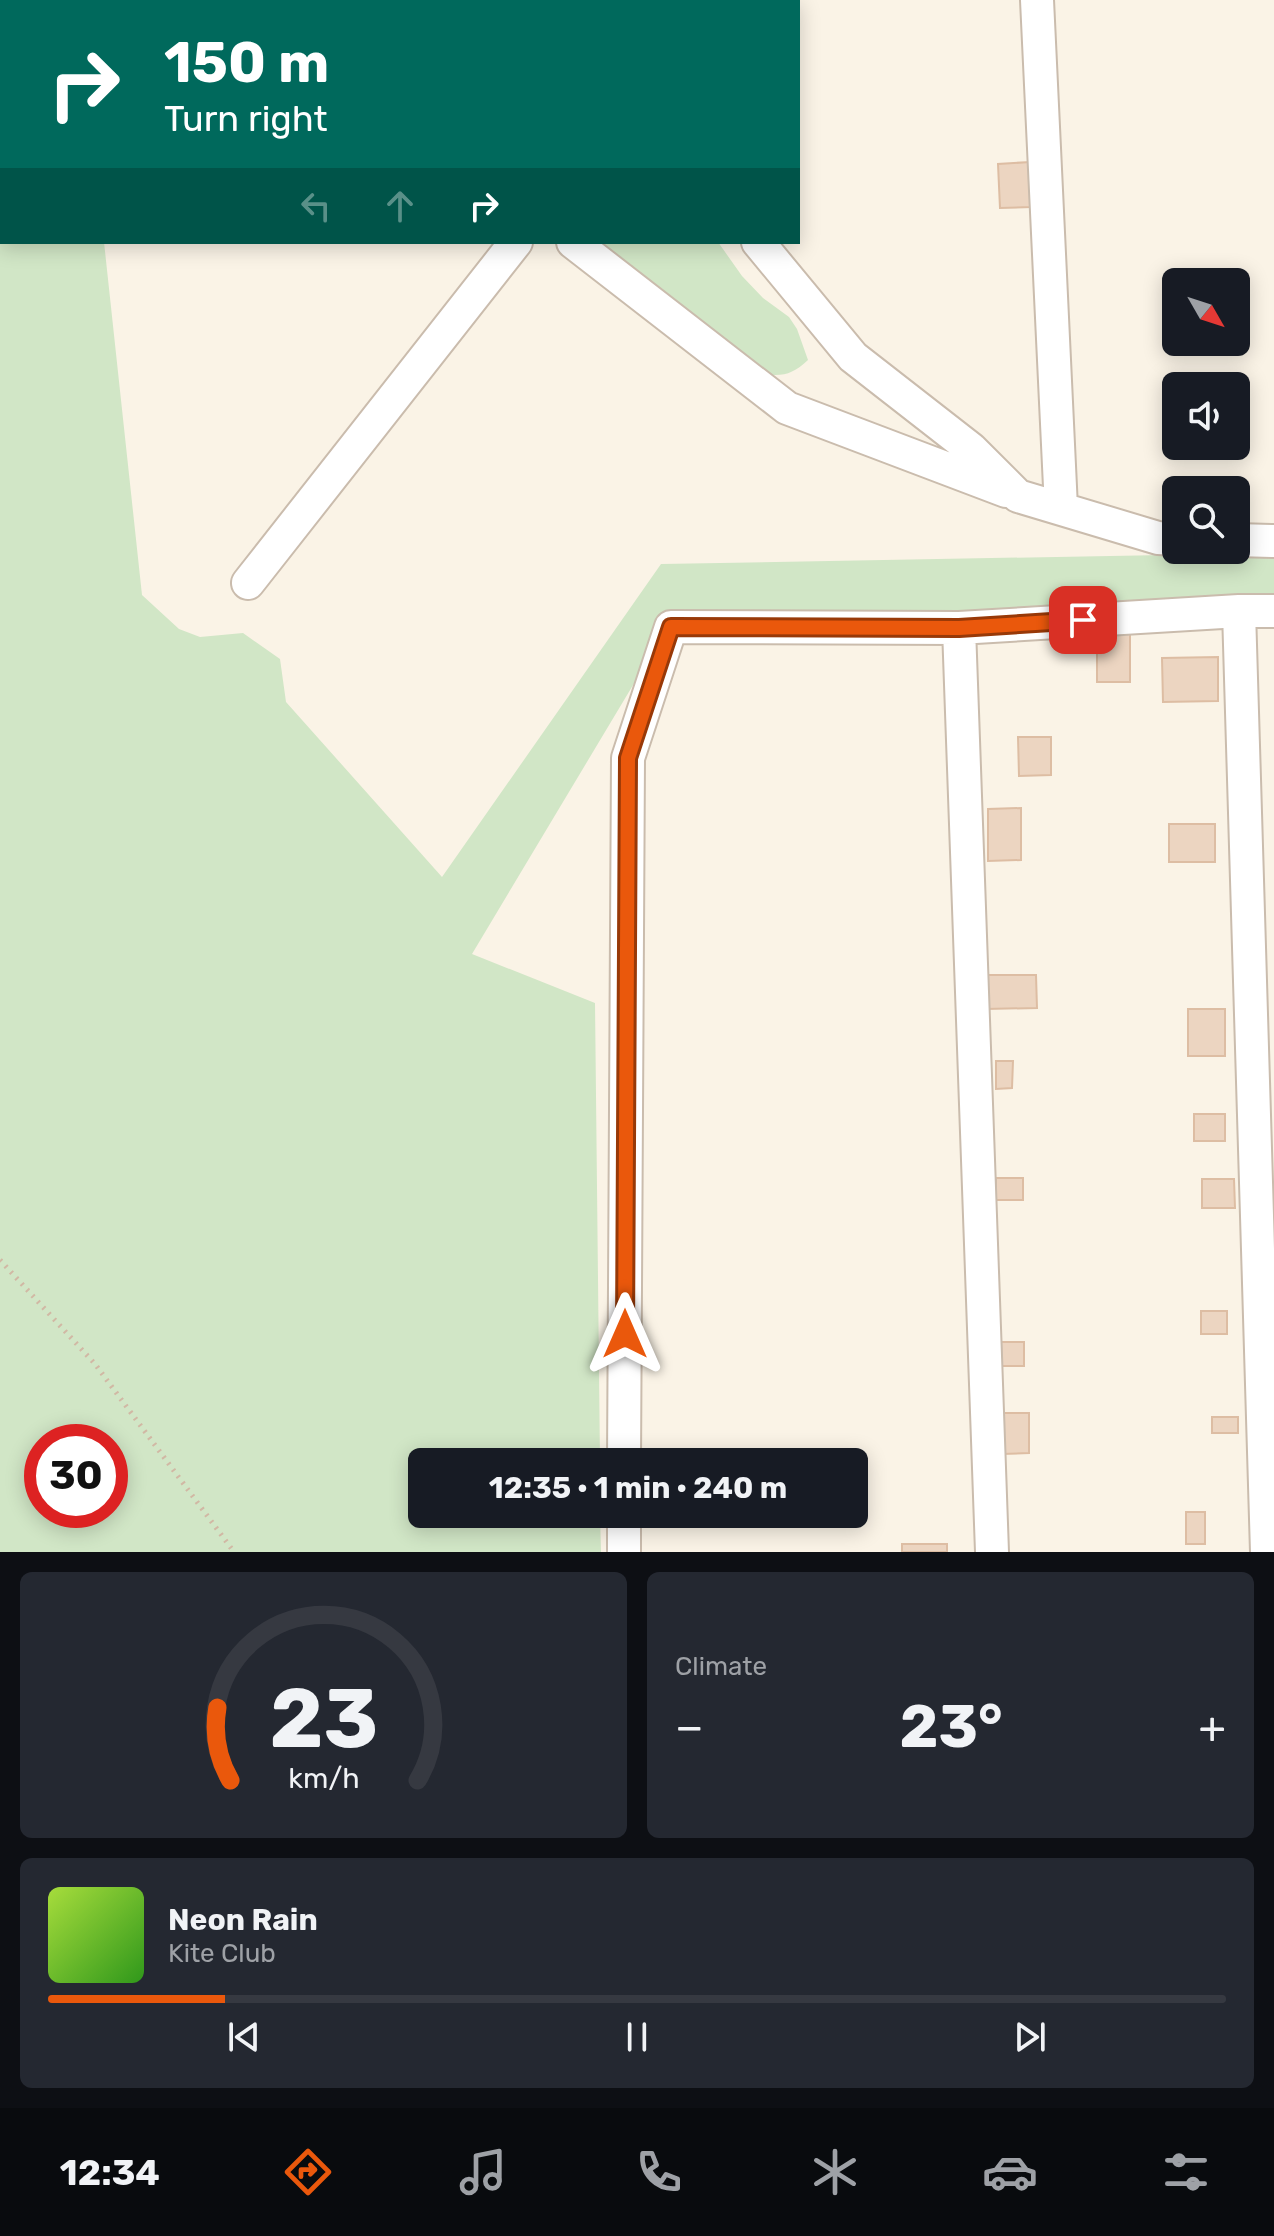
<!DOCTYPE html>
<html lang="en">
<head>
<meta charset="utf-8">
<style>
	body { margin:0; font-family:Rubik,sans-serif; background:#242831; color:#f1f3f6; height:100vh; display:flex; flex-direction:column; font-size:30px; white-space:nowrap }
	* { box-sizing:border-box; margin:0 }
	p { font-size:26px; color:#9ea1a6 }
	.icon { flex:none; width:44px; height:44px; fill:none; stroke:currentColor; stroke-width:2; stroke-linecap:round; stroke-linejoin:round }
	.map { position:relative; height:1552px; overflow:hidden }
	.panel { display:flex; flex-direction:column; gap:20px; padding:20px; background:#0d0f14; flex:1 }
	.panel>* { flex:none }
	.banner { position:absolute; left:0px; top:0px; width:800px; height:244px; box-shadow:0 4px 20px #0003; background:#00695c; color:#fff; overflow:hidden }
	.needle { width:52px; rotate:129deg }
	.tools { position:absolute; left:1162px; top:268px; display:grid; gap:16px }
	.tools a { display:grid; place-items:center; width:88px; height:88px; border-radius:12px; background:#171b24; box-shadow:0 4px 20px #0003; font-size:40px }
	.speed { position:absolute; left:24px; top:1424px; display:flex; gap:16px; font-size:40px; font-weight:700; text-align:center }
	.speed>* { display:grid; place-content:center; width:104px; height:104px; border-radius:50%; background:#171b24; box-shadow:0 4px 20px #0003; line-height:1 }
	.speed .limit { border:12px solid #d22; background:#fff; color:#111 }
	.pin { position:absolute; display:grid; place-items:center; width:68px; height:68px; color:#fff; margin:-34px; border-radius:16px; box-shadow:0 4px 12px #0006 }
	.me { position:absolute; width:88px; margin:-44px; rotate:0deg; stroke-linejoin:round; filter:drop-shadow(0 0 6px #0008) }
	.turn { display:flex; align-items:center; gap:28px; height:168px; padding:0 32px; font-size:36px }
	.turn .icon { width:104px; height:104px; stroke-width:2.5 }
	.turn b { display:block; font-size:56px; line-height:68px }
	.lanes { display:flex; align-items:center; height:76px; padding:0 32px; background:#0003; justify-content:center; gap:40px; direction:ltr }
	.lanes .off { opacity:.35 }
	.big { font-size:60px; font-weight:700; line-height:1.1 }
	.panel .tile { flex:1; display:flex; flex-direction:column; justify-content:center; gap:12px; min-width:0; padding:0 28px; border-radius:12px; background:#242831 }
	.panel .dial { align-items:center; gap:0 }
	.dial svg { height:208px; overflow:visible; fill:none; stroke:#363941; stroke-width:7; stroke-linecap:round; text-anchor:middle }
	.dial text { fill:#f1f3f6; stroke:none }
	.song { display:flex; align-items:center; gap:24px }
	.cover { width:96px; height:96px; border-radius:12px; background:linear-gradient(135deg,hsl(80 70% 55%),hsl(110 70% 35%)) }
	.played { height:8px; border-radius:4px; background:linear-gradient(90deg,#ea580c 15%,#363941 15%) }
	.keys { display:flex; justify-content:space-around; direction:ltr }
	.heat { display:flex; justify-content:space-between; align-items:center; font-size:44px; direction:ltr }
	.panel .tiles { flex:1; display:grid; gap:20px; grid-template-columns:1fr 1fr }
	.tile:last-child { grid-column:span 2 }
	.trip { position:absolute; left:408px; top:1448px; width:460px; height:80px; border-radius:12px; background:#171b24; box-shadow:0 4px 20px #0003; font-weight:700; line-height:80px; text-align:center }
	.dock { display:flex; height:128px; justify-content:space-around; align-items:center; background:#090b0e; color:#9ea1a6 }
	.dock .icon { width:56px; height:56px }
	.dock .active { color:#ea580c }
	.dock b { font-size:36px; color:#f1f3f6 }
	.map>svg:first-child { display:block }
	.green { fill:#d1e6c6; fill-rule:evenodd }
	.building { fill:#ecd5c1; stroke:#ddbda3; stroke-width:2 }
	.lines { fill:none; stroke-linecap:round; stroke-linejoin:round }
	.minor-casing { stroke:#cabcad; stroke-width:36 }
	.path { stroke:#d1b8a4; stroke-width:5; stroke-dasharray:2 6; stroke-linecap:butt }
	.minor { stroke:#fff; stroke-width:32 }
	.route-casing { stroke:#983908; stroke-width:20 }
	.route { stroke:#ea580c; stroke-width:14 }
</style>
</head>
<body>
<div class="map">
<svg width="1274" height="1552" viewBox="0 0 1274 1552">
	<rect width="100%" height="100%" fill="#faf3e6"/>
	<path class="green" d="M0,0H78V2H2V242H104L142,595L179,629L200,637L243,633L280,659L286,702L442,877L661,564L1274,553V612L660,640L472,954L595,1003L600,1462H422V1514H600L601,1552H0ZM42,1442H110V1510H42Z
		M597,242H718L742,276L763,298L789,317L797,329L808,360C793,374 783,377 763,374Z"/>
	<path class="building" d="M1030,162L1031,207L1000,208L998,164Z
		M1097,627H1130V682H1097Z
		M1218,657V701L1163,702L1162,658Z
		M1018,737H1051V775L1019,776Z
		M1021,808V860L988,861V809Z
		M1169,824H1215V862H1169Z
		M986,975H1036L1037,1008L986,1009Z
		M1188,1009H1225V1056H1188Z
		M996,1061H1013L1012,1088L996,1089Z
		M1194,1114H1225V1141H1194Z
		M996,1178H1023V1200H996Z
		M1202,1179H1234L1235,1208H1202Z
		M1201,1311H1227V1334H1201Z
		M1001,1342H1024V1366H1002Z
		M1002,1413H1029V1453L1002,1454Z
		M1212,1417H1238V1433H1212Z
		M1186,1512H1205V1544H1186Z
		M902,1544H947V1552H902Z"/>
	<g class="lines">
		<g class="minor-casing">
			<path id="minor" d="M533,0L536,2
				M765,0V2
				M1037,0L1061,508
				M573,242L787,408L1006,491
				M758,242L853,357L971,449L1018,496L1158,538L1176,539
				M1236,540L1274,541
				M248,583L516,242
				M1239,611L1267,1552
				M959,628L992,1552
				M624,1462L628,758L671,627L959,628L1239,611H1274
				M624,1552V1514"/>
		</g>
		<path class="path" d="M0,1260L95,1364L234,1552"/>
		<use href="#minor" class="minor"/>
	</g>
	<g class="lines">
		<g class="route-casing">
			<path id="route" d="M625,1334L628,758L671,627L959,628L1083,620"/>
		</g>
		<use href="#route" class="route"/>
	</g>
</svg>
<div class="tools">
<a><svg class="needle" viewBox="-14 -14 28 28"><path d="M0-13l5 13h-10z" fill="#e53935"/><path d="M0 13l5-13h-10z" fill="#9ea1a6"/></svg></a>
<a><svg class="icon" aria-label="sound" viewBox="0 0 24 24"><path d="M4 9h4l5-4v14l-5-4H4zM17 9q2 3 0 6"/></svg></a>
<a><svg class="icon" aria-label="search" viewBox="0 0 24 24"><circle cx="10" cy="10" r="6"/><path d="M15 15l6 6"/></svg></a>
</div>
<div class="speed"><div class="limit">30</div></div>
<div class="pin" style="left:1083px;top:620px;background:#d93025"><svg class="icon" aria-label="arrive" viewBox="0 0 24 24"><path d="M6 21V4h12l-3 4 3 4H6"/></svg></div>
<svg class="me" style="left:625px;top:1334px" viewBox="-20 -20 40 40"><path d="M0-17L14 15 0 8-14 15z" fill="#ea580c" stroke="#fff" stroke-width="4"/></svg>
<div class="trip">12:35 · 1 min · 240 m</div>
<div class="banner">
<div class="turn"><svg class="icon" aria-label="right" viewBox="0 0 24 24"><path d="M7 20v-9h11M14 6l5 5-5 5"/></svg><div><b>150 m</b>Turn right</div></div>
<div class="lanes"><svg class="icon off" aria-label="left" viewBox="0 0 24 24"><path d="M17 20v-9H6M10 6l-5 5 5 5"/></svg><svg class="icon off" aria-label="ahead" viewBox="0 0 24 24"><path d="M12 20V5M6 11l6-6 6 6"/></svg><svg class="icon" aria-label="right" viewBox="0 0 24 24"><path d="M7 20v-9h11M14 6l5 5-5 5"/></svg></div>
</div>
</div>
<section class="panel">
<div class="tiles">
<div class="tile dial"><svg viewBox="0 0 100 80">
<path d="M14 69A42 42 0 1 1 86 69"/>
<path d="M14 69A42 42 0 0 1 9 41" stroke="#ea580c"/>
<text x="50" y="56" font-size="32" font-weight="700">23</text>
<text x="50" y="72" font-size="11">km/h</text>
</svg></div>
<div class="tile"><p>Climate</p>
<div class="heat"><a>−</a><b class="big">23°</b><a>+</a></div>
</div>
<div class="tile">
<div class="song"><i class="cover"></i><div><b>Neon Rain</b><p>Kite Club</p></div></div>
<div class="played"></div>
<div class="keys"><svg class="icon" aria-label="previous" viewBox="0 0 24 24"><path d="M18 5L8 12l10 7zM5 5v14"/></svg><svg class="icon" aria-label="pause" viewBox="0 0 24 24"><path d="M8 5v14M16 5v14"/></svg><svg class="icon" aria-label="next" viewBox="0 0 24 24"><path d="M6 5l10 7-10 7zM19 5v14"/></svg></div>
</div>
</div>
</section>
<nav class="dock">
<b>12:34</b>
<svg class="icon active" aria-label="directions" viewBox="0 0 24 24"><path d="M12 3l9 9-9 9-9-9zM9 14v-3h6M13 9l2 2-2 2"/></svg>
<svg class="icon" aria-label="music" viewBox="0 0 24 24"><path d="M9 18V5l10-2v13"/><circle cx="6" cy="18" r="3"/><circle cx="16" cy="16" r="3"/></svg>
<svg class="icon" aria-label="phone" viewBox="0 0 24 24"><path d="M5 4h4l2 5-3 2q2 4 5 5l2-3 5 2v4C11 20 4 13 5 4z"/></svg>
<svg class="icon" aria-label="climate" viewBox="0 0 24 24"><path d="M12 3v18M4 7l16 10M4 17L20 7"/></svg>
<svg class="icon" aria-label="car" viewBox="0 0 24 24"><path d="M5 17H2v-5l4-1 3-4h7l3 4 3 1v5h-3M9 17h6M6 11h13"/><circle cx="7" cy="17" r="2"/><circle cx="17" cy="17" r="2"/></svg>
<svg class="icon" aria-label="filters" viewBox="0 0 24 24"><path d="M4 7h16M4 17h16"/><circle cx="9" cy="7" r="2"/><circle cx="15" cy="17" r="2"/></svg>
</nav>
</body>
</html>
